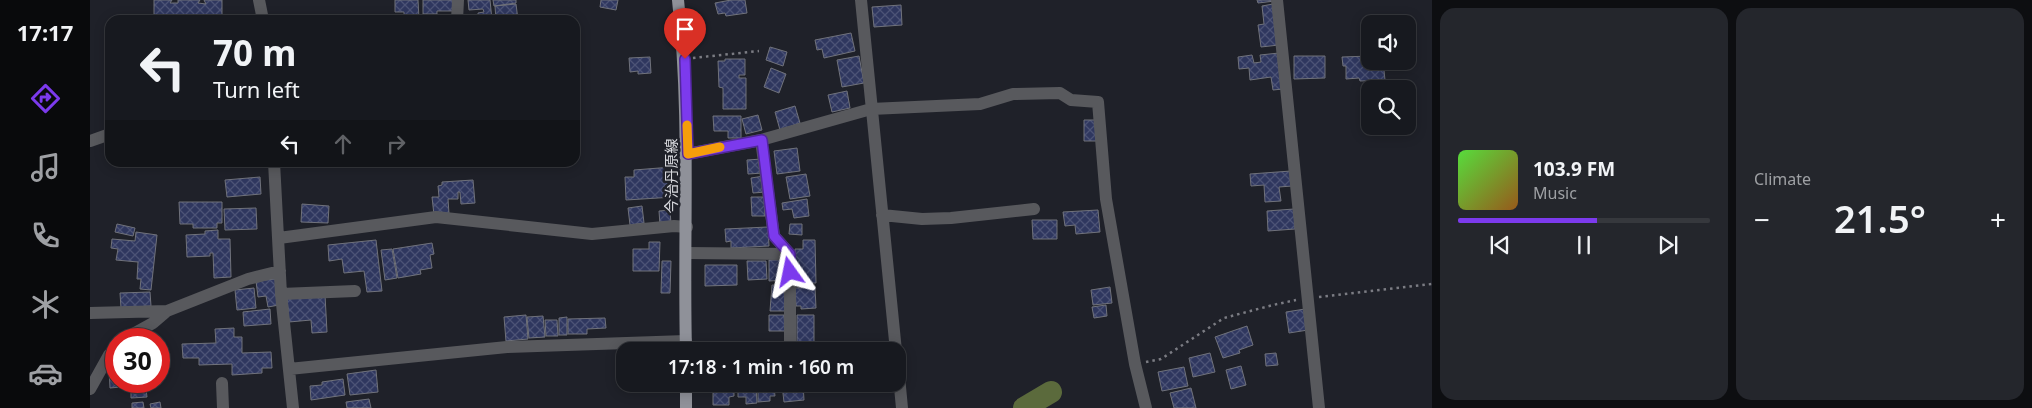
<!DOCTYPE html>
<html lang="en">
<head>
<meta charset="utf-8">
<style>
	body { margin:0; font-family:"Noto Sans","Noto Sans JP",sans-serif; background:#24262c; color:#f1f3f6; height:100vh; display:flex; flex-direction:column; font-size:19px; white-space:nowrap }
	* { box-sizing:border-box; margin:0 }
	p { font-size:16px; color:#9ea0a4 }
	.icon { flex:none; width:28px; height:28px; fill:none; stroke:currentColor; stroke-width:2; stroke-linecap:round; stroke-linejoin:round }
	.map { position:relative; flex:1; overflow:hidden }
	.side { display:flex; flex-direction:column; gap:8px; padding:8px; background:#0d0e11; width:600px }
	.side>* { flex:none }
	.top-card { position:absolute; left:15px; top:15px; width:475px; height:152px; border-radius:15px; box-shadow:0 2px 12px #0003,0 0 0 1px #36383d; background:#17191f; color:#f1f3f6; overflow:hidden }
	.buttons { position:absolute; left:1271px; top:15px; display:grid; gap:10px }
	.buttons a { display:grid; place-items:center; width:55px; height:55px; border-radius:10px; background:#17191f; box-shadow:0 2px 12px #0003,0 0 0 1px #36383d; font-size:25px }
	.speed { position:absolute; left:15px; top:328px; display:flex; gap:10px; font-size:25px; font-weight:700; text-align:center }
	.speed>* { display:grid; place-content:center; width:65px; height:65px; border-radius:50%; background:#17191f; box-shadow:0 2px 12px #0003,0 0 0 1px #36383d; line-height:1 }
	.speed .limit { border:8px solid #d22; background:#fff; color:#111 }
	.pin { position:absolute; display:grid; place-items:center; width:42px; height:42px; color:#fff; margin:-51px -21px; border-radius:50% 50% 50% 0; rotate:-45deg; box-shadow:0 0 5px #0007 }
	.pin .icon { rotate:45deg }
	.me { position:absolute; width:55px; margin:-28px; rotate:348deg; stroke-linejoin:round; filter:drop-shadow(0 0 4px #0008) }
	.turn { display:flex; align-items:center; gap:18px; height:105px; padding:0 25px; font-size:22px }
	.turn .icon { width:65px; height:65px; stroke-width:2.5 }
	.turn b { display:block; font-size:35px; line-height:42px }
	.lanes { display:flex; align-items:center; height:48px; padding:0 25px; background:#0003; justify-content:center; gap:25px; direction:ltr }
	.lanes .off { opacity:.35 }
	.big { font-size:38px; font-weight:600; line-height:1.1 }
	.side .tile { flex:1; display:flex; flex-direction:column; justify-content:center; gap:8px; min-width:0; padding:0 18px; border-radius:15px; background:#24262c }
	.song { display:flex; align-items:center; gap:15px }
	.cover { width:60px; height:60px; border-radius:8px; background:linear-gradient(135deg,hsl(110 70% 55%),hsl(30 70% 35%)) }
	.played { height:5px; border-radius:2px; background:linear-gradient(90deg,#7c3aed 55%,#36383d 55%) }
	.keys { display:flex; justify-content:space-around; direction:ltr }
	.heat { display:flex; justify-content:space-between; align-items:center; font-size:28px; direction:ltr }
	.side .tiles { flex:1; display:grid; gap:8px; grid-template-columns:repeat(2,1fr) }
	.trip { position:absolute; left:526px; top:342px; width:290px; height:50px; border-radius:15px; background:#17191f; box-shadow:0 2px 12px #0003,0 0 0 1px #36383d; font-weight:600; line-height:50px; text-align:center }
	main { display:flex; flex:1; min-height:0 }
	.menu { display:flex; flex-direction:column; width:90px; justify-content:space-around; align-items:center; background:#090a0c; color:#9ea0a4 }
	.menu .icon { width:35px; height:35px }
	.menu .selected { color:#7c3aed }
	.menu b { font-size:22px; color:#f1f3f6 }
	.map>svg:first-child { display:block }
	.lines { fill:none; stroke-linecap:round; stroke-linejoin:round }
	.river { stroke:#5b6a3c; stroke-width:22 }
	.building { fill:url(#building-cross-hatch); stroke:#70727b }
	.path { stroke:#7b7c83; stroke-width:2.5; stroke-dasharray:2.5 4; stroke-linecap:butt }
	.minor { stroke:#58595d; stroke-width:12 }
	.major { stroke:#8f9199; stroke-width:12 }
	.route-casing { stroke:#51269a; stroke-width:12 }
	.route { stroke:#7c3aed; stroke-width:9 }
	.slow { stroke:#f59e0b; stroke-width:9 }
	.labels { text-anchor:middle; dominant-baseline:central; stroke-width:5; stroke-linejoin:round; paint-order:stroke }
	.street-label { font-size:15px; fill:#d7d8dd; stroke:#1f2129 }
</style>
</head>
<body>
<main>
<nav class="menu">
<b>17:17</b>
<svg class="icon selected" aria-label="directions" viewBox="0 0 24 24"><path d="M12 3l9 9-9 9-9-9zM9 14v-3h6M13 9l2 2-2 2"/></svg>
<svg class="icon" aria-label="music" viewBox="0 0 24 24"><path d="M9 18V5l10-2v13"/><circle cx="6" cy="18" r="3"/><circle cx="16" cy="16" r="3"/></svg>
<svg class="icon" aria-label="phone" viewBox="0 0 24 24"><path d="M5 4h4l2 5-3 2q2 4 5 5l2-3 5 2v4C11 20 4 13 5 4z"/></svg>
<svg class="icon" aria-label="climate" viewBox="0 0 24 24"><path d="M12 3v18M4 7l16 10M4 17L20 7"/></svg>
<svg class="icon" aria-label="car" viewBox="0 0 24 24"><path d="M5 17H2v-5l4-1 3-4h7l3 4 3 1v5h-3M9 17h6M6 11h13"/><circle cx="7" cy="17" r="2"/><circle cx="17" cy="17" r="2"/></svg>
</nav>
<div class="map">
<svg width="1342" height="408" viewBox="0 0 1342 408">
	<defs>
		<pattern id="building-cross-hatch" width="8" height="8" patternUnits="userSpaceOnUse" patternTransform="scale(1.25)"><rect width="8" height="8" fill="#2f375f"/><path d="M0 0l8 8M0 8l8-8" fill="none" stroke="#4c5376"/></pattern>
	</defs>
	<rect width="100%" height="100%" fill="#1f2129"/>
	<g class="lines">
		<path class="river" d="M934,408L961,392"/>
	</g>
	<path class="building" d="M64,0H82L80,3H88V0H110L108,3L116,4L114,0H132V20H64Z
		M305,0H328L329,19H314V12H305Z
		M333,0H366V11H347V14H333Z
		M378,0H400L402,20H388V13L394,12L393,9L379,10Z
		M403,0H426V3L404,6Z
		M511,0H528L526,10L510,7Z
		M641,0H655L657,13L636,16L635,13L628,14L625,3Z
		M1167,0H1185V1L1168,3Z
		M426,4L428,20H406L405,6Z
		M1183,4L1189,45L1171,47L1168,25L1174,24L1172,6Z
		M811,5L812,25L784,27L782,7Z
		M761,33L765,51L734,58L732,49L727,50L725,40Z
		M680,47L697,52L693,66L676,60Z
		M1189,53L1193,89L1183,90L1181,77L1160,80L1159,68L1149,69L1148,57L1162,55L1164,63L1171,62L1170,55Z
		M769,56L774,83L752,87L747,60Z
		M1204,56H1235V78L1204,79Z
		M1280,56V61H1293L1295,80L1270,81L1269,78L1256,79V66H1253L1252,57Z
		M560,57L561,73L548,74V71L540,72L539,58Z
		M635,59H655V75H649V78H656V109H633V88L629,87L628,61H635Z
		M681,68L696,74L689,93L674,87Z
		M757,91L760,108L742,112L738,95Z
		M705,106L710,123L690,130L685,112Z
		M668,115L672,130L656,134L652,119Z
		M623,116H651V138H638V131H624Z
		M994,120H1006V141H994Z
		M707,148L710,171L687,174L684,151Z
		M672,159L673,173L658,174L657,160Z
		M339,162H359L360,164L340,165Z
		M582,167L584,197L536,200L535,177H544V170Z
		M1201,171L1202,186L1189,187L1191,201L1175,202L1174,185L1161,186L1160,174Z
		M716,174L720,196L700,199L696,177Z
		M674,176L676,192L663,193L661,178Z
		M170,177L171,194L137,197L135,180Z
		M383,180L385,203L371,204L370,192H368V199H358L359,214L344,215L342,197H349L348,186L352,185V182Z
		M661,197H674L675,216H662Z
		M717,199L719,216L704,218L702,209L693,210L692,203Z
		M89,202H132V223H127V228H103V224H90Z
		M212,204L239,206L238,223L211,222Z
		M552,206L554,223L540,225L538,208Z
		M166,208L167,229L135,230L134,209Z
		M1204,209L1205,229L1178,231L1177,211Z
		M580,210L581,224L570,225L569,211Z
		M1008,210L1010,232L986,234L985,225L975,226L973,212Z
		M942,220H967V239H943Z
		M27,224L45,228L43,236L25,232Z
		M700,224H712V235L699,234Z
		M678,227L679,246L641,248V241L636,242L635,229Z
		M128,230V239H140L141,277L124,278L123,253H120V256L97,257L96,235L115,234V231Z
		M46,232L67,235L61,290L50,289L51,279H47L48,262L26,260L28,249L21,248L22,239L45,241Z
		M286,240L292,291L277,292L274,271L254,273L252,259L239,261L238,245Z
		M713,240H725L726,283H706L705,249H713Z
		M559,242H570L569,271H543V249H559Z
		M342,243L344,254L340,255L342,268L330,270L331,274L308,278L303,249Z
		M302,249L307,278L295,280L291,250Z
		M679,260H697V280L679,281Z
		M572,261H581L580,293H571Z
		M657,261H676L677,279L658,280Z
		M615,265H647V285L615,286Z
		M185,279L189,305L178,307L176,296L168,297L166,281Z
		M682,285H696L697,311H680Z
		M725,287L726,308L711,309V306H706L705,288Z
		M1020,287L1022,303L1003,305L1001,290Z
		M164,288L166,308L147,310L145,290Z
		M60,292L61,306L31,308L30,293Z
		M235,295L237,332L222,333L221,320L199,322L197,297Z
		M1016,305L1017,316L1004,318L1002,307Z
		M180,309L181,324L154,326L153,312Z
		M1215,309L1218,330L1199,333L1196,312Z
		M436,315L438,339L416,341L414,317Z
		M679,315H694L695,331H679Z
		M707,315H724V343L707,342Z
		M453,316L455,337L439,338L437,317Z
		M477,317V335H469V318Z
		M515,318L516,328L497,329V334H478V319Z
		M455,320H467L468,336H456Z
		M1157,326L1163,345L1149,350L1150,353L1133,358L1125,337Z
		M144,328V337H152V353L181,352L182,368H172V373L142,375V364L109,365V358H93L92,344L126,343L125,329Z
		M652,343H661V347H672V351H652Z
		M626,346H645V351H626Z
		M674,346H696V351H674Z
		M1120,353L1125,372L1103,377L1099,358Z
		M1186,353L1188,365L1176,366L1175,354Z
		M1151,366L1156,385L1141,389L1136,370Z
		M1094,367L1098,386L1072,391L1068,372Z
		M19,370H26V381H55L57,397L41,398V386L20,388Z
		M286,370L288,392L260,395L257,374Z
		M253,379L255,395L221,400L220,386L232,385V382Z
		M622,384H644V385L622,386Z
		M646,384H671V385L646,386Z
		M713,384L714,400L694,402L692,385Z
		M666,387L667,403L656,404V397H648V388Z
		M668,387H684L685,396H680V401L668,402Z
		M623,388H644V396L639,397V405H623Z
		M1101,388L1106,408H1084L1080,393Z
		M279,399L281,408H257L256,402Z
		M53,402L54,408H42V403Z
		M70,402L71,408H61L60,404Z"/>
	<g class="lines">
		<path class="path" d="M603,58L669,51
			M1229,297L1342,284
			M1056,362L1071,359L1134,318L1183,305L1206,300"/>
		<path class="minor" d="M169,0L173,20
			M771,0L806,351
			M1187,0L1229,408
			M367,20L368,0
			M671,140L684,236L700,254V344
			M0,141L20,134
			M597,154L671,140L781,109L890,104L923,94L970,93L981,100L1008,102L1016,199L1045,364L1056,408
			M184,162L191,294L203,408
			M792,215L832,219L861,218L944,209
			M189,238L346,217L502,234L584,226L597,227
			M597,253L700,254
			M191,294L265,291
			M0,313L77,311L158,279L190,271
			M34,339L63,323L77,311
			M808,366L812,408
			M199,369L417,347L596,341
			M132,383L133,408
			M0,389L19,355L26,347"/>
		<path class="major" d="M588,0C601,117 593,234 596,351
			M596,408V384"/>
	</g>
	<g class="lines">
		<g class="route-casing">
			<path id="route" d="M595,59L598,154L672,140L684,236L700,254V272"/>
		</g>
		<use href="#route" class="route"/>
		<path class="slow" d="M597,125L598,154L630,147"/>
	</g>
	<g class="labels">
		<g class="street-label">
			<text transform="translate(581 176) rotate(-90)">今治丹原線</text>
		</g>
	</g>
</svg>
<div class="buttons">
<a><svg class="icon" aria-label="sound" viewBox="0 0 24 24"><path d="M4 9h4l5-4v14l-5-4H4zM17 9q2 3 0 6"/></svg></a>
<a><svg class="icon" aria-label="search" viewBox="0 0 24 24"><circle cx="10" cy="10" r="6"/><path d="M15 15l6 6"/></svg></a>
</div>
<div class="speed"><div class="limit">30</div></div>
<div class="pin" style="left:595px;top:59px;background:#d93025"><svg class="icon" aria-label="arrive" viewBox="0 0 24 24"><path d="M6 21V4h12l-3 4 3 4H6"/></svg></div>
<svg class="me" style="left:700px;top:272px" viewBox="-20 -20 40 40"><path d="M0-17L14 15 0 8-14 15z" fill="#7c3aed" stroke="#fff" stroke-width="4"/></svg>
<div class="trip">17:18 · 1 min · 160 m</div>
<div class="top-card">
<div class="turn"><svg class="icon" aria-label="left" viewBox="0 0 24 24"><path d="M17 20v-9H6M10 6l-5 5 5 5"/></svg><div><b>70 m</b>Turn left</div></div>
<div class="lanes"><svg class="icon" aria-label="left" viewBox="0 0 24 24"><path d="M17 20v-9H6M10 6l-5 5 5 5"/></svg><svg class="icon off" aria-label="ahead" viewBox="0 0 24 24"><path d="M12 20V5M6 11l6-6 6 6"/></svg><svg class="icon off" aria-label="right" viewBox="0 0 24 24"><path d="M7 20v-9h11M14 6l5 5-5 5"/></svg></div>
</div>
</div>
<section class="side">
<div class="tiles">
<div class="tile">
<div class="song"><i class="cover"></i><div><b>103.9 FM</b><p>Music</p></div></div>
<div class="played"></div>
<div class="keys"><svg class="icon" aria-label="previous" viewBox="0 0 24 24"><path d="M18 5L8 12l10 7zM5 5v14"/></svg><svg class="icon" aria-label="pause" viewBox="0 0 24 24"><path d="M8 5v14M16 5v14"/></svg><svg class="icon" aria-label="next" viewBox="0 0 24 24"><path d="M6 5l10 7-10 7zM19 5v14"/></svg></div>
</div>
<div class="tile"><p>Climate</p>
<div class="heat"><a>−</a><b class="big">21.5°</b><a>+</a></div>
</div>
</div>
</section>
</main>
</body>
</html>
